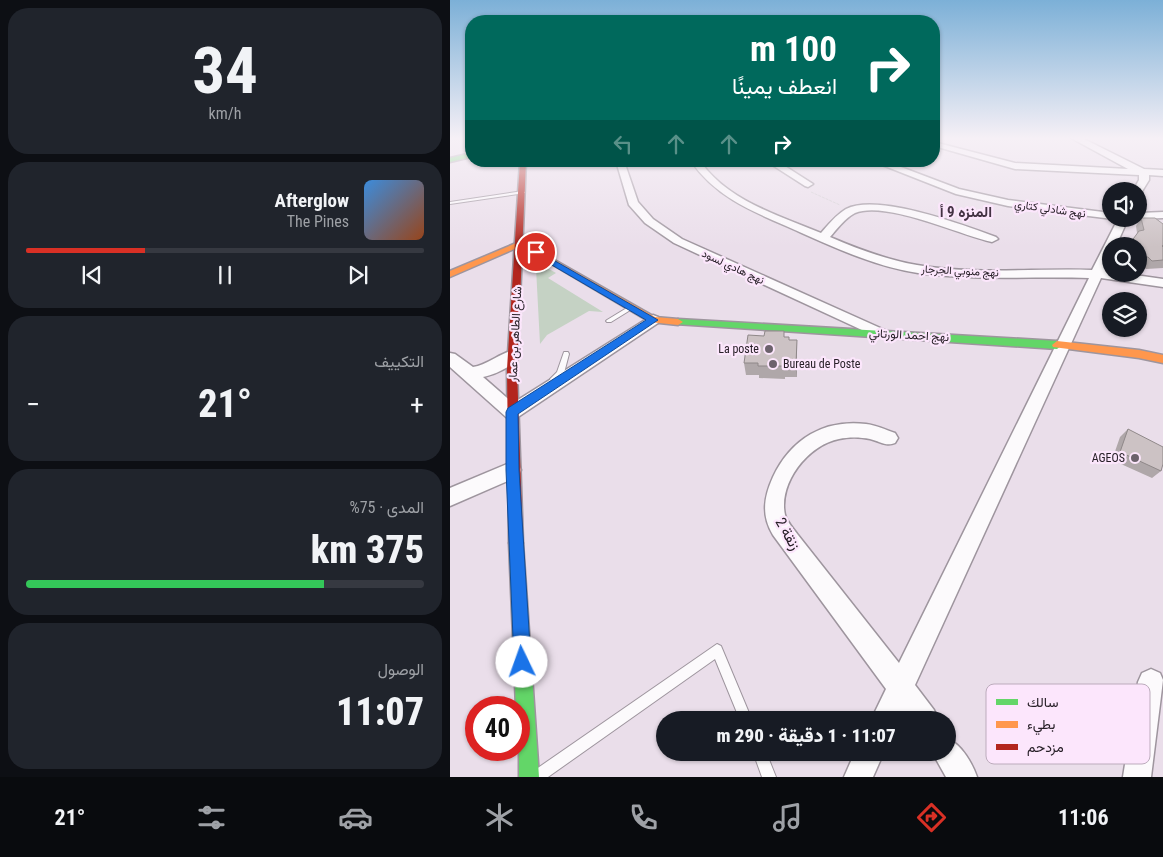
<!DOCTYPE html>
<html lang="ar">
<head>
<meta charset="utf-8">
<style>
	body { margin:0; font-family:"Roboto Condensed",Vazirmatn,sans-serif; background:#20242c; color:#f1f3f6; direction:rtl; height:100vh; display:flex; flex-direction:column; font-size:19px; white-space:nowrap }
	* { box-sizing:border-box; margin:0 }
	p { font-size:16px; color:#9ea1a6 }
	.icon { flex:none; width:28px; height:28px; fill:none; stroke:currentColor; stroke-width:2; stroke-linecap:round; stroke-linejoin:round }
	.map { position:relative; flex:1; overflow:hidden; direction:ltr }
	.side { display:flex; flex-direction:column; gap:8px; padding:8px; background:#0d0f14; width:450px }
	.side>* { flex:none }
	.hud { position:absolute; left:15px; top:15px; width:475px; height:152px; border-radius:20px; box-shadow:0 1px 4px #0004; direction:rtl; background:#00695c; color:#fff; overflow:hidden }
	.buttons { position:absolute; left:652px; top:182px; display:grid; gap:10px }
	.buttons a { display:grid; place-items:center; width:45px; height:45px; border-radius:50%; background:#171b24; box-shadow:0 1px 4px #0004; font-size:25px }
	.speed { position:absolute; left:15px; top:696px; display:flex; gap:10px; font-size:25px; font-weight:700; text-align:center }
	.speed>* { display:grid; place-content:center; width:65px; height:65px; border-radius:50%; background:#171b24; box-shadow:0 1px 4px #0004; line-height:1 }
	.speed .limit { border:8px solid #d22; background:#fff; color:#111 }
	.pin { position:absolute; display:grid; place-items:center; width:42px; height:42px; color:#fff; margin:-21px; border:2px solid #fff; border-radius:50%; box-shadow:0 1px 5px #0007 }
	.me { position:absolute; width:55px; margin:-28px; rotate:357deg; stroke-linejoin:round; filter:drop-shadow(0 0 4px #0008) }
	.turn { display:flex; align-items:center; gap:18px; height:105px; padding:0 20px; font-size:22px }
	.turn .icon { width:65px; height:65px; stroke-width:2.5 }
	.turn b { display:block; font-size:35px; line-height:42px }
	.lanes { display:flex; align-items:center; height:48px; padding:0 20px; background:#0003; justify-content:center; gap:25px; direction:ltr }
	.lanes .off { opacity:.35 }
	.big { font-size:38px; font-weight:800; line-height:1.1 }
	.side .tile { flex:1; display:flex; flex-direction:column; justify-content:center; gap:8px; min-width:0; padding:0 18px; border-radius:20px; background:#20242c }
	.side .dial { align-items:center; gap:0 }
	.dial b { font-size:65px; line-height:1 }
	.song { display:flex; align-items:center; gap:15px }
	.cover { width:60px; height:60px; border-radius:8px; background:linear-gradient(135deg,hsl(210 70% 55%),hsl(20 70% 35%)) }
	.played { height:5px; border-radius:2px; background:linear-gradient(90deg,#d93025 30%,#363941 30%) }
	.keys { display:flex; justify-content:space-around; direction:ltr }
	.heat { display:flex; justify-content:space-between; align-items:center; font-size:28px; direction:ltr }
	.charge { height:8px; border-radius:4px; background:linear-gradient(90deg,#34c759 75%,#363941 0) }
	.trip { position:absolute; left:206px; top:711px; width:300px; height:50px; border-radius:25px; background:#171b24; box-shadow:0 1px 4px #0004; font-weight:800; line-height:50px; text-align:center; direction:rtl }
	.dock { display:flex; height:80px; justify-content:space-around; align-items:center; background:#090b0e; color:#9ea1a6 }
	.dock .icon { width:35px; height:35px }
	.dock .on { color:#d93025 }
	.dock b { font-size:22px; color:#f1f3f6 }
	main { display:flex; flex:1; min-height:0 }
	.map>svg:first-child { display:block }
	.green { fill:#c5d2c4 }
	.lines { fill:none; stroke-linecap:round; stroke-linejoin:round }
	.lane-casing { stroke:#9e959e; stroke-width:2 }
	.street-casing { stroke:#9e959e; stroke-width:3 }
	.fast-casing { stroke:#9e959e; stroke-width:3 }
	.slow-casing { stroke:#9e959e; stroke-width:3 }
	.jam-casing { stroke:#9e959e; stroke-width:3 }
	.path { stroke:#d4d0d4; stroke-width:1; stroke-dasharray:3 1; stroke-linecap:butt }
	.lane { fill:#fcfafc; fill-rule:evenodd }
	.street { fill:#fcfafc; fill-rule:evenodd }
	.fast { fill:#63d668; fill-rule:evenodd }
	.slow { fill:#ff974d; fill-rule:evenodd }
	.jam { fill:#b3261e; fill-rule:evenodd }
	.wall { fill:#afa7a9 }
	.shaded-wall { fill:#8f8889 }
	.building { fill:#ccc2c4; stroke:#8f8889 }
	.route { fill:#1a73e8; stroke:#114b97 }
	.poi-dot { fill:#6c626c; stroke:#fce6fc; stroke-width:2 }
	.labels { text-anchor:middle; dominant-baseline:central; stroke-width:4.5; stroke-linejoin:round; paint-order:stroke }
	.far-street-label { font-size:11px; fill:#282028; stroke:#fce6fc }
	.street-label { font-size:12px; fill:#282028; stroke:#fce6fc }
	.poi-label { font-size:12px; fill:#282028; stroke:#fce6fc; text-anchor:end }
	.far-district-label { font-size:15px; font-weight:bold; fill:#433243; stroke:#fce6fc }
	.near-street-label { font-size:15px; fill:#282028; stroke:#fce6fc }
	.key { fill:#fce6fc; stroke:#bcabbc; stroke-width:1 }
	.key-label { font-size:14px; fill:#282028 }
</style>
</head>
<body>
<main>
<div class="map">
<svg width="713" height="777" viewBox="0 0 713 777">
	<rect width="100%" height="100%" fill="#eadeea"/>
	<path class="green" d="M92,265L106,273L98,278L153,312L139,311L97,335L90,344L86,268Z"/>
	<g class="lines">
		<g class="lane-casing">
			<path id="lane" d="M73,191L75,192V193L0,204V202Z
				M180,306L182,307V309L161,322H157L156,321L157,320Z
				M114,352H118L119,354L114,373L107,381H101L100,379L107,372Z
				M267,644L271,646L302,720H290L265,659L98,777H80L82,772Z
				M303,752H316L326,777H312Z"/>
		</g>
		<g class="street-casing">
			<path id="street" d="M621,138H632L694,169L713,170V176L699,175V180L691,193L689,194V191H683L689,180V175L565,169L484,146V142L565,163L678,169Z
				M166,161H174L188,202L203,219L232,239L437,331L439,334L437,337H427L224,243L195,223L179,205Z
				M241,161H250C278,201 328,215 371,233C378,225 386,215 396,209C428,193 513,225 546,237L548,239L542,242C510,235 435,200 405,213C395,218 387,229 380,237C408,249 437,260 467,265C525,275 584,268 642,270L668,219H678L666,246H661V256L655,271L661,272V274H678L713,279V287L651,278L465,685L484,710L488,720H458L453,712L449,720H421L436,689L323,535C311,515 314,497 323,477C341,439 374,419 416,424C426,425 436,430 445,433L448,438L445,443C436,447 429,441 420,439C410,437 398,437 389,439C358,445 328,483 335,515C337,522 343,528 348,535L449,663L639,278C582,276 525,281 468,273C422,266 379,245 336,226C299,210 264,195 241,161Z
				M316,161H327L363,184L358,187L355,186Z
				M422,161H435L509,189L558,200L661,213L663,219L558,206L506,194Z
				M713,212V218L689,219H687L689,213Z
				M203,315L208,317L210,320L208,323L68,417L62,419L56,417L0,367V353L5,354L23,367C39,365 56,348 67,351L70,355C62,367 46,374 33,377L63,403Z
				M62,462L69,464L71,470L69,476L0,506V488Z
				M701,669L710,673L713,680L701,777H673L688,682L692,673Z
				M498,739C512,745 522,763 527,777H496L482,752H498Z
				M405,752H434L423,777H394Z"/>
		</g>
		<g class="fast-casing">
			<path id="fast" d="M21,153V157L0,162V158Z
				M228,319L607,341L612,345L607,349L225,324L223,322Z
				M66,536L71,538L73,543L89,777H69V708H66L59,543L61,538Z"/>
		</g>
		<g class="slow-casing">
			<path id="slow" d="M71,241L205,317L228,319L233,322L228,325L200,322L71,246L0,277V271Z
				M607,341L689,350L713,355V363L689,358L603,347L602,345Z"/>
		</g>
		<g class="jam-casing">
			<path id="jam" d="M70,161H76L67,369L73,543L71,548L66,550L61,548L59,543L57,369Z"/>
		</g>
		<path class="path" d="M361,192L390,205"/>
		<use href="#lane" class="lane"/>
		<use href="#street" class="street"/>
		<use href="#fast" class="fast"/>
		<use href="#slow" class="slow"/>
		<use href="#jam" class="jam"/>
	</g>
	<path class="wall" d="M691,218L713,224V268L696,269L693,266H689V246L686,226Z
		M335,337H339V340H347V377H335V379L309,378V375H296L294,363Z
		M678,429L711,471L702,478L662,460L670,437Z"/>
	<path class="shaded-wall" d="M347,340V377L346,364Z"/>
	<path class="building" d="M691,218H705L713,224V245L712,246L713,247V260L702,261L698,257H689V246H678L689,231L694,230Z
		M315,331H334V337H339V340H347L346,364H335V366H308V363H294L298,335L314,336Z
		M678,429L713,447V464L711,471L670,452Z"/>
	<linearGradient id="sky" x2="0" y2="1"><stop stop-color="#7cb0d7"/><stop offset="0.56" stop-color="#f6f0f6"/><stop offset="1" stop-color="#f6f0f6" stop-opacity="0"/></linearGradient>
	<rect width="713" height="247" fill="url(#sky)"/>
	<path class="route" d="M86,250L208,320L68,414L69,470L81,662L79,668L72,671L66,668L64,662L56,470V412L58,408L196,320L83,254L82,252Z"/>
	<g class="poi-dot">
		<circle cx="319" cy="349" r="5"/>
		<circle cx="323" cy="364" r="5"/>
		<circle cx="685" cy="458" r="5"/>
	</g>
	<g class="labels">
		<g class="far-street-label">
			<text transform="translate(600 209) rotate(8)">نهج شادلي كتاري</text>
			<text transform="translate(283 267) rotate(25)">نهج هادي لسود</text>
			<text transform="translate(510 271) rotate(3)">نهج منوبي الجرجار</text>
		</g>
		<g class="street-label">
			<text transform="translate(65 334) rotate(-87)">شارع الطاهر بن عمار</text>
			<text transform="translate(459 335) rotate(3)">نهج احمد الورتاني</text>
		</g>
		<g class="poi-label">
			<text x="309" y="349">La poste</text>
			<text x="333" y="364" text-anchor="start">Bureau de Poste</text>
			<text x="675" y="458">AGEOS</text>
		</g>
		<g class="far-district-label">
			<text x="516" y="212">المنزه 9 أ</text>
		</g>
		<g class="near-street-label">
			<text transform="translate(338 534) rotate(60)">زنقة 2</text>
		</g>
	</g>
	<rect x="536" y="684" width="164" height="80" rx="8" class="key"/>
	<rect x="546" y="699" width="22" height="6" fill="#63d668"/>
	<rect x="546" y="721" width="22" height="7" fill="#ff974d"/>
	<rect x="546" y="744" width="22" height="6" fill="#b3261e"/>
	<g class="key-label">
		<text x="577" y="707">سالك</text>
		<text x="577" y="729">بطيء</text>
		<text x="577" y="752">مزدحم</text>
	</g>
</svg>
<div class="buttons">
<a><svg class="icon" aria-label="sound" viewBox="0 0 24 24"><path d="M4 9h4l5-4v14l-5-4H4zM17 9q2 3 0 6"/></svg></a>
<a><svg class="icon" aria-label="search" viewBox="0 0 24 24"><circle cx="10" cy="10" r="6"/><path d="M15 15l6 6"/></svg></a>
<a><svg class="icon" aria-label="layers" viewBox="0 0 24 24"><path d="M12 4l9 5-9 5-9-5zM3 14l9 5 9-5"/></svg></a>
</div>
<div class="speed"><div class="limit">40</div></div>
<div class="pin" style="left:86px;top:252px;background:#d93025"><svg class="icon" aria-label="arrive" viewBox="0 0 24 24"><path d="M6 21V4h12l-3 4 3 4H6"/></svg></div>
<svg class="me" style="left:72px;top:662px" viewBox="-20 -20 40 40"><circle r="19" fill="#fff"/><path d="M0-13L10 11 0 6-10 11z" fill="#1a73e8"/></svg>
<div class="trip">11:07 · 1 دقيقة · 290 m</div>
<div class="hud">
<div class="turn"><svg class="icon" aria-label="right" viewBox="0 0 24 24"><path d="M7 20v-9h11M14 6l5 5-5 5"/></svg><div><b>100 m</b>انعطف يمينًا</div></div>
<div class="lanes"><svg class="icon off" aria-label="left" viewBox="0 0 24 24"><path d="M17 20v-9H6M10 6l-5 5 5 5"/></svg><svg class="icon off" aria-label="ahead" viewBox="0 0 24 24"><path d="M12 20V5M6 11l6-6 6 6"/></svg><svg class="icon off" aria-label="ahead" viewBox="0 0 24 24"><path d="M12 20V5M6 11l6-6 6 6"/></svg><svg class="icon" aria-label="right" viewBox="0 0 24 24"><path d="M7 20v-9h11M14 6l5 5-5 5"/></svg></div>
</div>
</div>
<section class="side">
<div class="tile dial"><b>34</b><p>km/h</p></div>
<div class="tile">
<div class="song"><i class="cover"></i><div><b>Afterglow</b><p>The Pines</p></div></div>
<div class="played"></div>
<div class="keys"><svg class="icon" aria-label="previous" viewBox="0 0 24 24"><path d="M18 5L8 12l10 7zM5 5v14"/></svg><svg class="icon" aria-label="pause" viewBox="0 0 24 24"><path d="M8 5v14M16 5v14"/></svg><svg class="icon" aria-label="next" viewBox="0 0 24 24"><path d="M6 5l10 7-10 7zM19 5v14"/></svg></div>
</div>
<div class="tile"><p>التكييف</p>
<div class="heat"><a>−</a><b class="big">21°</b><a>+</a></div>
</div>
<div class="tile"><p>المدى · 75%</p><b class="big">375 km</b><div class="charge"></div></div>
<div class="tile"><p>الوصول</p><b class="big">11:07</b></div>
</section>
</main>
<nav class="dock">
<b>11:06</b>
<svg class="icon on" aria-label="directions" viewBox="0 0 24 24"><path d="M12 3l9 9-9 9-9-9zM9 14v-3h6M13 9l2 2-2 2"/></svg>
<svg class="icon" aria-label="music" viewBox="0 0 24 24"><path d="M9 18V5l10-2v13"/><circle cx="6" cy="18" r="3"/><circle cx="16" cy="16" r="3"/></svg>
<svg class="icon" aria-label="phone" viewBox="0 0 24 24"><path d="M5 4h4l2 5-3 2q2 4 5 5l2-3 5 2v4C11 20 4 13 5 4z"/></svg>
<svg class="icon" aria-label="climate" viewBox="0 0 24 24"><path d="M12 3v18M4 7l16 10M4 17L20 7"/></svg>
<svg class="icon" aria-label="car" viewBox="0 0 24 24"><path d="M5 17H2v-5l4-1 3-4h7l3 4 3 1v5h-3M9 17h6M6 11h13"/><circle cx="7" cy="17" r="2"/><circle cx="17" cy="17" r="2"/></svg>
<svg class="icon" aria-label="filters" viewBox="0 0 24 24"><path d="M4 7h16M4 17h16"/><circle cx="9" cy="7" r="2"/><circle cx="15" cy="17" r="2"/></svg>
<b>21°</b>
</nav>
</body>
</html>
